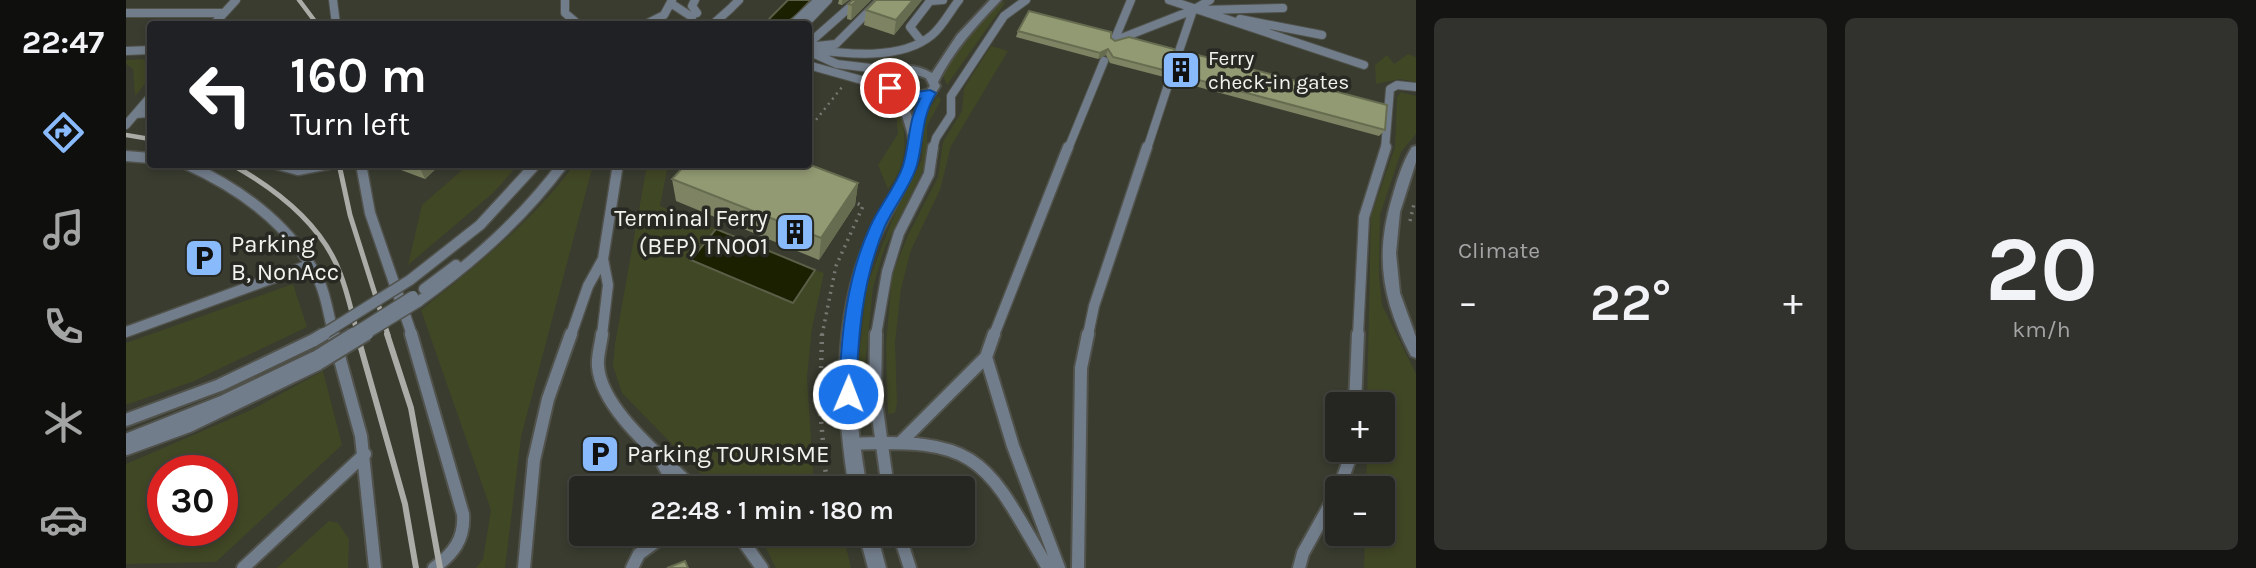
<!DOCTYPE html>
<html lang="en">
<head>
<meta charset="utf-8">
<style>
	body { margin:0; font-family:Karla,sans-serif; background:#31322e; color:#f1f3f6; height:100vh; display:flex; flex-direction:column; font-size:26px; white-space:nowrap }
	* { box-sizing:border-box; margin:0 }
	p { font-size:23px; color:#a3a5a5 }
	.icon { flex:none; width:38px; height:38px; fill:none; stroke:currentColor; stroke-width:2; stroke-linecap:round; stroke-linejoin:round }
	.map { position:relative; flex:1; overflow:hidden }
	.details { display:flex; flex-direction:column; gap:18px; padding:18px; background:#141512; width:840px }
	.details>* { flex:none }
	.hud { position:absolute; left:21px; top:21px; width:665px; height:147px; border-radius:7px; box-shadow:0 4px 10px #0003,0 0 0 2px #42433f; background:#202124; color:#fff; overflow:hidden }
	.controls { position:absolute; left:1199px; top:392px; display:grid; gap:14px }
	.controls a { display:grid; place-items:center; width:70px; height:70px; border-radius:7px; background:#252621; box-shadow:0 4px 10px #0003,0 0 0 2px #42433f; font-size:35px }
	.speed { position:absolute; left:21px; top:455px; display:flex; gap:14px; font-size:35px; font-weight:700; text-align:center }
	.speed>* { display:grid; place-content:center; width:91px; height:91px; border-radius:50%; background:#252621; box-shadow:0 4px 10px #0003,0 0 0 2px #42433f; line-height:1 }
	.speed .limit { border:10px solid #d22; background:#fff; color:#111 }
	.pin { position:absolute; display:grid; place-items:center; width:60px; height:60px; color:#fff; margin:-30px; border:4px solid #fff; border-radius:50%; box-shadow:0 2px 7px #0007 }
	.me { position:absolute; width:77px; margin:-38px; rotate:1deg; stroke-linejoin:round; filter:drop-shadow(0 0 5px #0008) }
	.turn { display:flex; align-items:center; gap:24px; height:147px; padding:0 28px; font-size:32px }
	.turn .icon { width:91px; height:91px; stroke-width:2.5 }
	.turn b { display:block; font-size:49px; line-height:60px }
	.big { font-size:52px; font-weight:600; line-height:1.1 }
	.details .widget { flex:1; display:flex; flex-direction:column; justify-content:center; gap:10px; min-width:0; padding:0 24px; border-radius:10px; background:#31322e }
	.details .dial { align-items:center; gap:0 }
	.dial b { font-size:91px; line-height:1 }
	.heat { display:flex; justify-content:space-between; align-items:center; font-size:38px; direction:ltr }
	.details .tiles { flex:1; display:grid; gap:18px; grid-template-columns:repeat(2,1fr) }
	.trip { position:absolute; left:443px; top:476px; width:406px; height:70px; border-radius:7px; background:#252621; box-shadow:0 4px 10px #0003,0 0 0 2px #42433f; font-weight:600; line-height:70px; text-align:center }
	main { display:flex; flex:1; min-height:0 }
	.dock { display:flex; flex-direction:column; width:126px; justify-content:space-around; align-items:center; background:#0f0f0d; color:#a3a5a5 }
	.dock .icon { width:49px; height:49px }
	.dock .on { color:#89bafc }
	.dock b { font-size:32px; color:#f1f3f6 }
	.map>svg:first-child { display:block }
	.built { fill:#393c2f; fill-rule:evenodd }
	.green { fill:#404725; fill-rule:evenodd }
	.water { fill:#1a2000; stroke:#5b5f47; stroke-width:2 }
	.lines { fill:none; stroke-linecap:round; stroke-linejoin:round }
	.service-far2-casing { stroke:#50524b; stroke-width:10 }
	.service-far1-casing { stroke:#50524b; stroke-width:13 }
	.service-casing { stroke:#50524b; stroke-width:16 }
	.minor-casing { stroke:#50524b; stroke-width:4 }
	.path-far2 { stroke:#767871; stroke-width:2.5; stroke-dasharray:2 4.5; stroke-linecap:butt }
	.path-far1 { stroke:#767871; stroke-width:3.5; stroke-dasharray:2 5; stroke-linecap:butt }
	.path { stroke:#767871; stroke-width:4.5; stroke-dasharray:2 6; stroke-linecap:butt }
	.service-far2 { stroke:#727d8b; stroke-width:8 }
	.service-far1 { stroke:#727d8b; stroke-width:10 }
	.service { stroke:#727d8b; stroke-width:12 }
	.minor { fill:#727d8b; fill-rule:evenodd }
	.rail-far2 { stroke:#abaca7; stroke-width:4.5 }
	.rail-far1 { stroke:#abaca7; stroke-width:5 }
	.rail { stroke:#abaca7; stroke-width:6 }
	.service-bridge-far2-casing { stroke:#50524b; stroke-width:10; stroke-linecap:butt }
	.service-bridge-far1-casing { stroke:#50524b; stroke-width:13; stroke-linecap:butt }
	.service-bridge-casing { stroke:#50524b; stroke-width:16; stroke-linecap:butt }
	.service-bridge-far2 { stroke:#727d8b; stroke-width:8 }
	.service-bridge-far1 { stroke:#727d8b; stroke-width:10 }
	.service-bridge { stroke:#727d8b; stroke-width:12 }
	.wall { fill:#7e8463 }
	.shaded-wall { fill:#666c50 }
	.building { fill:#929a73; stroke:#666c50; stroke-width:2 }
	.route { fill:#1a73e8; stroke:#114b97; stroke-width:2 }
	.labels { text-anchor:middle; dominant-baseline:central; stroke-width:7; stroke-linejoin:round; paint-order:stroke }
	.far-poi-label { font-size:21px; fill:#f2f3ee; stroke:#272922; text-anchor:start }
	.poi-label { font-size:24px; fill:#f2f3ee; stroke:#272922; text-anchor:start }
</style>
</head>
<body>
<main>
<nav class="dock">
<b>22:47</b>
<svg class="icon on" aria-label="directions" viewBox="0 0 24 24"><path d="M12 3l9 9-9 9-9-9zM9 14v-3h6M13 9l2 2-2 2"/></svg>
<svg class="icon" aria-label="music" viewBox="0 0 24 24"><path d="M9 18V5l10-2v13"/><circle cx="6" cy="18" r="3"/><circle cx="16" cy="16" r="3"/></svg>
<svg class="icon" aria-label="phone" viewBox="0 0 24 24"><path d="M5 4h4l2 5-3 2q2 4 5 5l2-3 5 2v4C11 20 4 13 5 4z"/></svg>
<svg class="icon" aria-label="climate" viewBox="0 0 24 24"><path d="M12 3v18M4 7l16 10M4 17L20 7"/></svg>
<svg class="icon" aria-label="car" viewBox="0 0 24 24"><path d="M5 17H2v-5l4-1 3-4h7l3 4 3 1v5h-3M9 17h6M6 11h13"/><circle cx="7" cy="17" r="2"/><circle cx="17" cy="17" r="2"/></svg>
</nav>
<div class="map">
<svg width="1290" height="568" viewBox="0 0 1290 568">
	<rect width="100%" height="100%" fill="#31332c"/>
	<path class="built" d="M0,0H1290V568H0ZM24,24H682V164H24ZM1211,404H1256V450H1211ZM37,471H96V530H37ZM455,488H836V534H455ZM1211,488H1256V534H1211Z"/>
	<path class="green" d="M881,0L821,85L816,74L817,69L868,7Z
		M865,46L882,51L825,146L814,190L785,250L775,289L769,343L771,403L769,413L762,414L760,344L766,276L782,235L812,177L817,142L836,111L838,88Z
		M1282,54L1290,57V82L1274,79L1250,84L1249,65L1261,55L1268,64Z
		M17,59L24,64V78L9,96L7,69L0,64V60Z
		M1275,92L1290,96V134L1275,152L1254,215L1253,275L1256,305L1290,374V568H1238L1239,534H1256V488H1240L1241,450H1256V404H1241L1245,216L1269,147L1271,97Z
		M812,96L815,100L801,126V162L759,247L747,287L738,376V415L734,409L732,369L740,288L770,210L796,160L798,117Z
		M770,108L774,110C781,140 782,163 762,189L752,165L772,134Z
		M342,165H392L367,193L282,265L296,205Z
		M448,165H467L395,437L379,568H350L357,559L365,510L295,310C351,265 406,222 448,165Z
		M521,165H542L534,206L590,229L565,259L667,303L689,270L698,273L686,328L681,377L688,488H589L496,393L487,366L489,344Z
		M167,284L181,327L68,381L0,405V343Z
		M197,371L216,445L90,562L0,564V464L125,410ZM37,471H96V530H37Z
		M203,521L212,523L223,539L222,568H151Z
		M633,534H717L725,568H650Z"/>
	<path class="water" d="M662,0H685C669,16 664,28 641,21Z
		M590,229L689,270L667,303L565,260Z"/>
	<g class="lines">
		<g class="service-far2-casing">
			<path id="service-far2" d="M207,0L210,24
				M439,0V13L452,24
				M569,0L566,6L571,13
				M1043,0L1238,65
				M546,4L566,17
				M604,9L613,0
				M1076,10L1157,8
				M0,13H98
				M1114,19L1196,35
				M525,23L556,24
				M88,24L110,0
				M520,24L538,15L546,0
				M667,24L692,0
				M679,24L702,0
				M795,41L784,27L804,1L817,0
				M988,41L1067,10L1084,0
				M988,41L1005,0
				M682,44L732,0
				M691,46L710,44L754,0
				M682,49C719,54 775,61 806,35C817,26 824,11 833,0
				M0,51L24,50
				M684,52L711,64L769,71
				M1051,57L1067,10
				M682,65L764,88
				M10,114L24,113
				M0,125L24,97
				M807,149L810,138L825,115V96L878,16L900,0
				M942,149L978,61
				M1021,149L1044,79
				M1259,149L1264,89L1271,85L1290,87"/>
		</g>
		<g class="service-far1-casing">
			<path id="service-far1" d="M0,156L24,158
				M60,164C115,189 167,226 194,283C201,299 203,319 208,335
				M150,164L172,170L203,164
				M235,164L244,213L286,335
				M284,280L354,225L410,164
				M298,289L330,265
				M292,302C347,262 396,219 437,164
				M0,332L183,265
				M445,335L462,286L477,259L492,164
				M476,335L482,285L477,259
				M750,335L761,272L773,233L803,174L807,147
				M868,335L942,147
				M962,335L968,306L1021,147
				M1232,335L1238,217L1260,147"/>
		</g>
		<g class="service-casing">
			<path id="service" d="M207,334L235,436L249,568
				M285,334L337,514C339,539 327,554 308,568
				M476,334C475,344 471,356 472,366C475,410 537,458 567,488
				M750,334L749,395L762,488
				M868,334L860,357L887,446L933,568
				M1229,404L1232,334
				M0,420L94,385L188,340
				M0,440L98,401L190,357
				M776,441L860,357
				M725,444C857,437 860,462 922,568
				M0,449L63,426L192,364
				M537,464L550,488
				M1213,488L1227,450
				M612,534L636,568
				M773,534L784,568
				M117,568L239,454
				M398,568L408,460L422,399L445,334
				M506,568L513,554L535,538L534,534
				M952,568L955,368L962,334
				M1173,568L1177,553L1211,492"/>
		</g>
		<g class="minor-casing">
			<path id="minor" d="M864,0H875C850,26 828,50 812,82L814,86C809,95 801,103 798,114C793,133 795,153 787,172C776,198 759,222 749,249C721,326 727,409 741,488H723C710,410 707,327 735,252C747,219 785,175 783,140C782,133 774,108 770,101C765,92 758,89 756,79C769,62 788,63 806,73L831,35ZM782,72L800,78L804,86L801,90L782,93L768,86L766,79L774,73ZM780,100H794L786,117Z
				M1290,146V162L1274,212L1270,253L1274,293L1290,337V358L1285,356C1257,302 1248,258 1266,198C1271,181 1276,163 1286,147Z
				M733,534H751L760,568H742Z"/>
		</g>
		<path class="path-far2" d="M682,130L716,87"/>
		<path class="path-far1" d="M1284,221L1288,204
			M696,335L710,266L737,206L726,201"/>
		<path class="path" d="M696,334L694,408L701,488"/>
		<use href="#service-far2" class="service-far2"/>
		<use href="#service-far1" class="service-far1"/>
		<use href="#service" class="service"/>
		<use href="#minor" class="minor"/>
		<path class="rail-far2" d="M173,0L191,24
			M0,135L24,139"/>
		<path class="rail-far1" d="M105,164C148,188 196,224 214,273C222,293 226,315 232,335
			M213,164L224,215L262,335"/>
		<path class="rail" d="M231,334L279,504L290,568
			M261,334L285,408L314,568"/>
		<g class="service-bridge-far2-casing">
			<path id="service-bridge-far2" d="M587,24L604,9"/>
		</g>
		<g class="service-bridge-far1-casing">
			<path id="service-bridge-far1" d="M196,335L284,280
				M225,335L287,296
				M238,335L292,302"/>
		</g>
		<g class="service-bridge-casing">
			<path id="service-bridge" d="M188,340L198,334
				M190,357L227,334
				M192,364L241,334"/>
		</g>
		<use href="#service-bridge-far2" class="service-bridge-far2"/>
		<use href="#service-bridge-far1" class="service-bridge-far1"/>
		<use href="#service-bridge" class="service-bridge"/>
	</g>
	<path class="wall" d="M713,0H723L716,5L712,4Z
		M727,0H745L725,20L721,19L722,4Z
		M796,0L768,35L738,25L740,10Z
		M892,31L985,38L989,41L1049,55L1053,57L1259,130L1253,136L1050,81L1045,73L1038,77L984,63L980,55L972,59L890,37Z
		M259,164H315L299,179Z
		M546,179L732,183L729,205L693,260L550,201Z"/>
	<path class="shaded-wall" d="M716,0H723L716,5Z
		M731,0H745L725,20L726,5Z
		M787,0H796L768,35L770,20Z
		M982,49L980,55L972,59L974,53Z
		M1049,67L1045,73L1038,77L1041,71Z
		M292,164H315L299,179Z
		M732,183L729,205L693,260L695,238Z"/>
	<path class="building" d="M727,0H731L726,5L722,4Z
		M750,0H787L770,20L740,10Z
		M903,11L985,32V38L989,41L1003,37L1048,49L1049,55L1053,57L1061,52L1261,105L1259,130L1054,75L1049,67L1041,71L987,57L982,49L974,53L892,31Z
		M560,164H682L732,183L695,238L546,179Z
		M559,561L562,568H541Z"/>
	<path class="route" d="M764,84L785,93L804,90L810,93C795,118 798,138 791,165C785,186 768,206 759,226C736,280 732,336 730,394L728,399L722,401L715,399L713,394C715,336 720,280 744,227C753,206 770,187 777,166C784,143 782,120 794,99C781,102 767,99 758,88Z"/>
	<defs>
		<g id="building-square" transform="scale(2.0125)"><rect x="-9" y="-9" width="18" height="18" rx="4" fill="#89bafc" stroke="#272922"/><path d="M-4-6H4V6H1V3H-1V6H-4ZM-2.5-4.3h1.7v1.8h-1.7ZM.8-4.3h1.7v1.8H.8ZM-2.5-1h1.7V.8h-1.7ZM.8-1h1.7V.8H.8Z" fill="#111"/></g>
		<g id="parking-square" transform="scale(2.0125)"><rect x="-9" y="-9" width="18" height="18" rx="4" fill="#89bafc" stroke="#272922"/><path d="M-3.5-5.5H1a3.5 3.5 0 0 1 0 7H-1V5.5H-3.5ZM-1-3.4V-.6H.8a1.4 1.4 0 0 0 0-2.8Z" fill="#111"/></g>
	</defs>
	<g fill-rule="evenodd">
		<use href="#building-square" x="1055" y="70"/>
		<use href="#building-square" x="669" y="232"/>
		<use href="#parking-square" x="78" y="258"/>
		<use href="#parking-square" x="474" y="454"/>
	</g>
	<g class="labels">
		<g class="far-poi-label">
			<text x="1082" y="58">Ferry<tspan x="1082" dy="24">check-in gates</tspan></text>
		</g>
		<g class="poi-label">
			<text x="642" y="218" text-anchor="end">Terminal Ferry<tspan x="642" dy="28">(BEP) TN001</tspan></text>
			<text x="105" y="244">Parking<tspan x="105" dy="28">B, NonAcc</tspan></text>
			<text x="501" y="454">Parking TOURISME</text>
		</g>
	</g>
</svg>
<div class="controls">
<a>+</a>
<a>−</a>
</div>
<div class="speed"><div class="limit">30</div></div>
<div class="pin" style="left:764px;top:88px;background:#d93025"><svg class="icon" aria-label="arrive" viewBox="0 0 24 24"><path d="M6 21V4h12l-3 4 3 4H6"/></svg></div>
<svg class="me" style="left:722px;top:394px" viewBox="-20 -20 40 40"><circle r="17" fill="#1a73e8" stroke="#fff" stroke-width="3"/><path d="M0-11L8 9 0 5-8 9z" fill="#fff"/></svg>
<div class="trip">22:48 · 1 min · 180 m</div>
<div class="hud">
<div class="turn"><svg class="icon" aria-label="left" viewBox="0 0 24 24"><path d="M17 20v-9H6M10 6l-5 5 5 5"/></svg><div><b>160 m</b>Turn left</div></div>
</div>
</div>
<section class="details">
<div class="tiles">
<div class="widget"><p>Climate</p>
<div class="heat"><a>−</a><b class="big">22°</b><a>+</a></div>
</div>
<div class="widget dial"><b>20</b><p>km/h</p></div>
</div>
</section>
</main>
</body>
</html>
